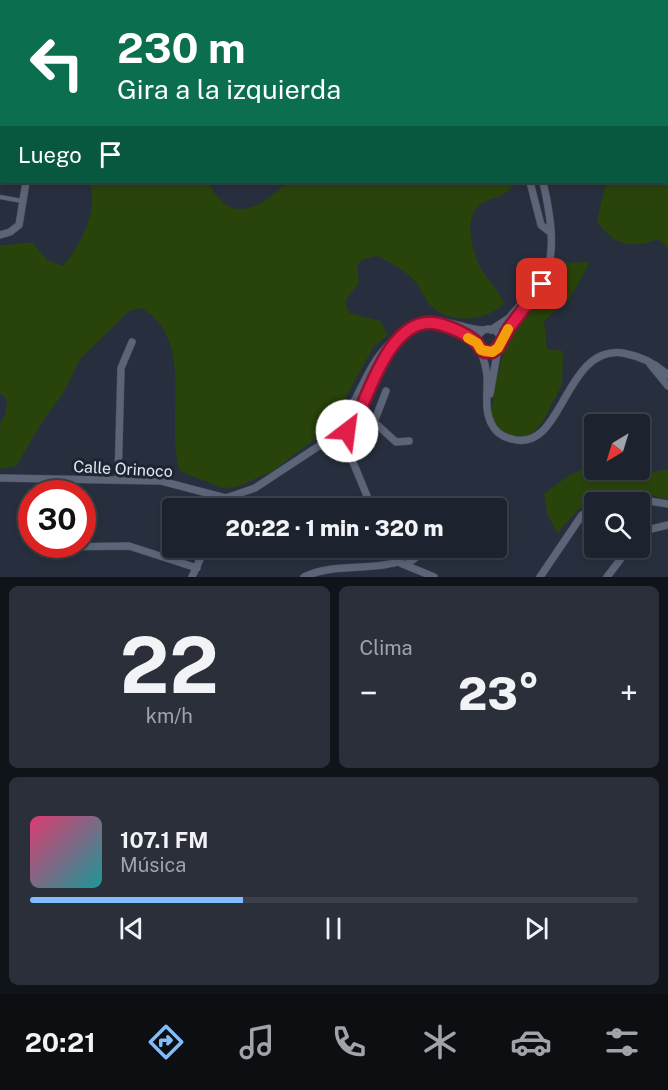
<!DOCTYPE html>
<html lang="es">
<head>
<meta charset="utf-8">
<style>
	body { margin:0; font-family:"Public Sans",sans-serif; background:#2a2f3a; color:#f1f3f6; height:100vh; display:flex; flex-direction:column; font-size:22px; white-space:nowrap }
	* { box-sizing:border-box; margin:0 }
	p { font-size:20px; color:#a0a4aa }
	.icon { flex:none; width:33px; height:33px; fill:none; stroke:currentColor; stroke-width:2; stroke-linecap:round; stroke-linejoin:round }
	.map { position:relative; height:577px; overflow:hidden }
	.drawer { display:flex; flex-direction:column; gap:9px; padding:9px; background:#101319; flex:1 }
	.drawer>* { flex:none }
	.banner { position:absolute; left:0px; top:0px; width:669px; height:183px; box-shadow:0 3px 9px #0003,0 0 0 2px #3b404a; background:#0b6e4f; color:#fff; overflow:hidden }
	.needle { width:39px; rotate:218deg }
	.fabs { position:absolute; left:584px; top:414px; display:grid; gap:12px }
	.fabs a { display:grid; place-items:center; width:66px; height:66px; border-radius:6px; background:#1d232e; box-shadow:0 3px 9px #0003,0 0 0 2px #3b404a; font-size:30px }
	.speed { position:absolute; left:18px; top:480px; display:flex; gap:12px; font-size:30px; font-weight:700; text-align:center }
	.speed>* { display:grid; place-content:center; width:78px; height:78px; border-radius:50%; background:#1d232e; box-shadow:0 3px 9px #0003,0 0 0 2px #3b404a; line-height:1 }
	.speed .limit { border:9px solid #d22; background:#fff; color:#111 }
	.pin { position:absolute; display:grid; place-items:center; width:51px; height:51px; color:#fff; margin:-26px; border-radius:12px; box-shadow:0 3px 9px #0006 }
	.me { position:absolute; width:66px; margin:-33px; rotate:30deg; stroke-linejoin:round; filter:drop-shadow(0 0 4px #0008) }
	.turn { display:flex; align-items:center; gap:21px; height:126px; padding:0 18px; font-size:27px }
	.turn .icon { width:78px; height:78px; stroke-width:2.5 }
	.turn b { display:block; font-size:42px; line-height:51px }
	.then { display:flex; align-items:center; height:57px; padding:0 18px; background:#0003; gap:12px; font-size:22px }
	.big { font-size:45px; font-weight:800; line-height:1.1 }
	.drawer .tile { flex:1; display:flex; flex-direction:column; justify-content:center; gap:9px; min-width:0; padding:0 21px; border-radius:9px; background:#2a2f3a }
	.drawer .dial { align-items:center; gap:0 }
	.dial b { font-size:78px; line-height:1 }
	.song { display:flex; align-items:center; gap:18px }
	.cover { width:72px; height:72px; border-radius:9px; background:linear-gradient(135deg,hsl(340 70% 55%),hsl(180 70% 35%)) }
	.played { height:6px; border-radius:3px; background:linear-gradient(90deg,#82bcfa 35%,#3b404a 35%) }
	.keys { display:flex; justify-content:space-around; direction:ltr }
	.heat { display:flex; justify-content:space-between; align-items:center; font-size:33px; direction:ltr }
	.drawer .tiles { flex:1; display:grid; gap:9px; grid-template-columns:1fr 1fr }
	.tile:last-child { grid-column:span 2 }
	.trip { position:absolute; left:162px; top:498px; width:345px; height:60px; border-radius:6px; background:#1d232e; box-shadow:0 3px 9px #0003,0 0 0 2px #3b404a; font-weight:800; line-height:60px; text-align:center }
	.dock { display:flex; height:96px; justify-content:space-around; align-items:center; background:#0c0e12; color:#a0a4aa }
	.dock .icon { width:42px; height:42px }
	.dock .selected { color:#82bcfa }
	.dock b { font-size:27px; color:#f1f3f6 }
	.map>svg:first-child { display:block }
	.green { fill:#29440b }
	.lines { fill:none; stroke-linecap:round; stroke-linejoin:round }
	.lane-casing { stroke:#464d5a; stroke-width:5 }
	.street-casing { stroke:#464d5a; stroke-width:8 }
	.lane { stroke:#5c6577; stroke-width:4 }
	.street { stroke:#5c6577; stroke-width:7 }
	.route-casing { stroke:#92132f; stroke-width:15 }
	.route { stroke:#e11d48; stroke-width:10 }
	.slow { stroke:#f59e0b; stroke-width:10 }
	.labels { text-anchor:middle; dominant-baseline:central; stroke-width:6; stroke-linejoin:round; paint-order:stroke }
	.street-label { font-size:16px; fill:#e1e6f0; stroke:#1d2534 }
</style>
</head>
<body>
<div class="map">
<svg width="668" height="577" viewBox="0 0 668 577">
	<rect width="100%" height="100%" fill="#272f3e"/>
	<path class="green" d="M331,0H454L331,2Z
		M541,0H668V248L658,239C633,250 610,244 597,220L606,182H668V2Z
		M89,182H208C231,227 259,208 288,182H519C513,186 507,193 500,196C495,198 487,199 482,203C462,216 472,251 481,269C488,281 500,291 504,304C484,321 452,325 431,306C424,299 421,286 413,279C403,269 390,262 377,256L363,259L357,266L359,282L345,301L349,313L380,321L388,335L374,346L344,400L320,428L315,439L271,472L236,487L223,488L180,471C164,421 197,339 141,308L129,311L80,359L64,392L44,419L16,466L0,469V424L6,413L7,400L0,393V245C12,246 21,242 33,243L47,260L63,266C80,247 100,208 89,182Z
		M590,262L570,298L544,321L547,349L563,351L562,385L542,423L528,437L516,438L502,433L494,426L491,416L496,380L507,340L565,263Z
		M594,465V470H628L642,474L668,469V499C609,487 596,484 558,533L548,516L544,494L569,475Z"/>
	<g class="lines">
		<g class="lane-casing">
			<path id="lane" d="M0,16H2
				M0,179H2
				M0,197L22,201"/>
		</g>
		<g class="street-casing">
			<path id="street" d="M240,0V2
				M512,0V2
				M43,2V0
				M0,71L2,70
				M0,159H2
				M530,182L541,225L550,232
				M0,235L10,232L19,225L26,182
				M440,325L477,343
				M477 341a12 12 0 1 1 24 0a12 12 0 1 1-24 0Z
				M491,330L509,318L529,295
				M501,341C512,324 526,309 538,292C559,259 551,217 543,182
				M481,350C483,359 487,368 487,377C488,392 484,409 491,423C495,432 502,437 512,439C564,454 563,345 623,353C639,356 656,364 668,375
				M650,364L668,386
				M490,394L498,348
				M356,410L374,422L386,391
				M374,422L396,442L409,441
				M338,423C365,395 364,362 399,336C413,327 425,322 442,322C456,323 469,330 483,330
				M331 431a8 8 0 1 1 16 0a8 8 0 1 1-16 0Z
				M347,431L360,413L373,379L398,337
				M343,438L372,508
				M0,478L161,481L226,498L255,488L334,436
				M118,480L121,368L132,342
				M609,502L637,499L668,504
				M220,508L226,498
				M341,508L367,498
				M639,537L647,530L668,525
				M54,547L129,546L197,568
				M389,548L398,562L434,577
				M406,565L424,551L473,548
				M192,577L205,548
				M304,577C333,563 367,571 398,562
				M540,577L582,515L594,507
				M607,577L629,548"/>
		</g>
		<use href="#lane" class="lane"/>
		<use href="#street" class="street"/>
	</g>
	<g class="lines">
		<g class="route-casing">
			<path id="route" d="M347,431C351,424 357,418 360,411C372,383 394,319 433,323C445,324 467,334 476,342C480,346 479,349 485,352H492L498,348L509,328L542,284"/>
		</g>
		<use href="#route" class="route"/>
		<path class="slow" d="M468,338L477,343L481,350L492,352L498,348L508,329"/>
	</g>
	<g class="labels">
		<g class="street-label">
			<text transform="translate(123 469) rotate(3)">Calle Orinoco</text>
		</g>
	</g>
</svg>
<div class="fabs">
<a><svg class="needle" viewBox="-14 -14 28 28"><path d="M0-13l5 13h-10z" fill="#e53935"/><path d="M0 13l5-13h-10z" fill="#a0a4aa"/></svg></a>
<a><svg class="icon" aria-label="search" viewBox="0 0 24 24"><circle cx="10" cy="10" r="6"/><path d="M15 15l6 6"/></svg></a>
</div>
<div class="speed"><div class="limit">30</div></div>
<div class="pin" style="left:542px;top:284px;background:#d93025"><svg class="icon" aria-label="arrive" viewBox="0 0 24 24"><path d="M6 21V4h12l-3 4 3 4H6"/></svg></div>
<svg class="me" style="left:347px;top:431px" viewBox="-20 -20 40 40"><circle r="19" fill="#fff"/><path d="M0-13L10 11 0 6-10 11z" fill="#e11d48"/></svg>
<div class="trip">20:22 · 1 min · 320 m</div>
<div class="banner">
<div class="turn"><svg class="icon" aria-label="left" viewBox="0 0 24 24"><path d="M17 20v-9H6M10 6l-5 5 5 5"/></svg><div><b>230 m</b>Gira a la izquierda</div></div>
<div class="then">Luego<svg class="icon" aria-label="arrive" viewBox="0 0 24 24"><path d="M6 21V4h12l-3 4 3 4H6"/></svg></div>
</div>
</div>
<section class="drawer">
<div class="tiles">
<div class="tile dial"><b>22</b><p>km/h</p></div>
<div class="tile"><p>Clima</p>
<div class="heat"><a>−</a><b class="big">23°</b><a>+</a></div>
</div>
<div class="tile">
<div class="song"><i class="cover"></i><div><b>107.1 FM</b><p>Música</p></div></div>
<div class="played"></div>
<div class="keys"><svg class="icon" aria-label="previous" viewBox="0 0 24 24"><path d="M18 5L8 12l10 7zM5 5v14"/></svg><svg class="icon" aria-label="pause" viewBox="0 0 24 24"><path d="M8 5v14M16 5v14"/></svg><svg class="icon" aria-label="next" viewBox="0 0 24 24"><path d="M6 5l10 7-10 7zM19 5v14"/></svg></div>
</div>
</div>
</section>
<nav class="dock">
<b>20:21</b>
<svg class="icon selected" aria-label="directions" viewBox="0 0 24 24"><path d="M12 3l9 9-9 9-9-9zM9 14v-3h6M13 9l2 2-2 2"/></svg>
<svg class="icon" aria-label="music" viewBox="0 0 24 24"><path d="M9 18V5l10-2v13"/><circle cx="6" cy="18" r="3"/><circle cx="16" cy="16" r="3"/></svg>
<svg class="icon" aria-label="phone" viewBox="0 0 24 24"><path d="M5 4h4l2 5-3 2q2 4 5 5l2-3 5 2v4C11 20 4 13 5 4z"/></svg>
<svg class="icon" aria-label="climate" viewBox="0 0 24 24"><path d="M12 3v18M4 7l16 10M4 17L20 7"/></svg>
<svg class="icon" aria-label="car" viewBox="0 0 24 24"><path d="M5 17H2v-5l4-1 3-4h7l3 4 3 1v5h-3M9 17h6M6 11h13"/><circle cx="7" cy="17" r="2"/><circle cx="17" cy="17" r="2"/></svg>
<svg class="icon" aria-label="filters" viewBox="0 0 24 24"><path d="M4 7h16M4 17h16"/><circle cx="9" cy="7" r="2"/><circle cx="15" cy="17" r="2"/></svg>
</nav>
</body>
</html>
